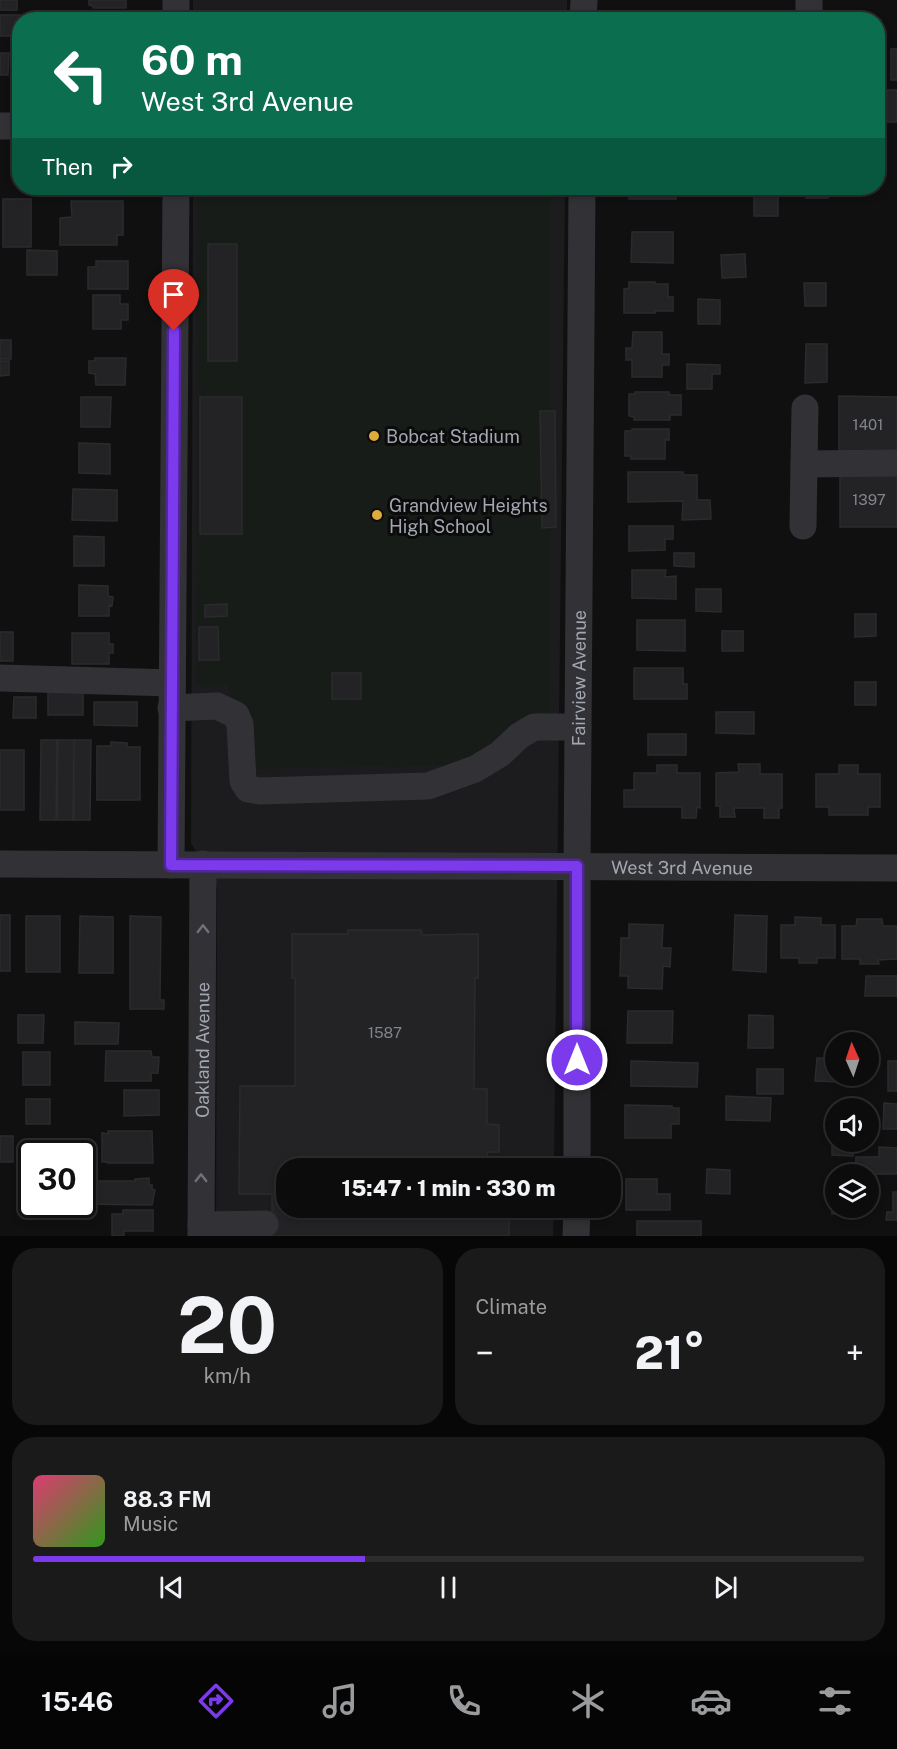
<!DOCTYPE html>
<html lang="en">
<head>
<meta charset="utf-8">
<style>
	body { margin:0; font-family:"Public Sans",sans-serif; background:#1a1a1b; color:#f1f3f6; height:100vh; display:flex; flex-direction:column; font-size:22px; white-space:nowrap }
	* { box-sizing:border-box; margin:0 }
	p { font-size:20px; color:#9a9b9d }
	.icon { flex:none; width:33px; height:33px; fill:none; stroke:currentColor; stroke-width:2; stroke-linecap:round; stroke-linejoin:round }
	.map { position:relative; height:1236px; overflow:hidden }
	.sheet { display:flex; flex-direction:column; gap:12px; padding:12px; background:#070707; flex:1 }
	.sheet>* { flex:none }
	.guide { position:absolute; left:12px; top:12px; width:873px; height:183px; border-radius:24px; box-shadow:0 3px 9px #0003,0 0 0 2px #2c2c2e; background:#0b6e4f; color:#fff; overflow:hidden }
	.needle { width:39px; rotate:357deg }
	.fabs { position:absolute; left:825px; top:1032px; display:grid; gap:12px }
	.fabs a { display:grid; place-items:center; width:54px; height:54px; border-radius:50%; background:#0c0c0d; box-shadow:0 3px 9px #0003,0 0 0 2px #2c2c2e; font-size:30px }
	.speed { position:absolute; left:18px; top:1140px; display:flex; gap:12px; font-size:30px; font-weight:700; text-align:center }
	.speed>* { display:grid; place-content:center; width:78px; height:78px; border-radius:50%; background:#0c0c0d; box-shadow:0 3px 9px #0003,0 0 0 2px #2c2c2e; line-height:1 }
	.speed .limit { border:3px solid #111; border-radius:9px; background:#fff; color:#111 }
	.pin { position:absolute; display:grid; place-items:center; width:51px; height:51px; color:#fff; margin:-62px -26px; border-radius:50% 50% 50% 0; rotate:-45deg; box-shadow:0 0 6px #0007 }
	.pin .icon { rotate:45deg }
	.me { position:absolute; width:66px; margin:-33px; rotate:0deg; stroke-linejoin:round; filter:drop-shadow(0 0 4px #0008) }
	.turn { display:flex; align-items:center; gap:21px; height:126px; padding:0 30px; font-size:27px }
	.turn .icon { width:78px; height:78px; stroke-width:2.5 }
	.turn b { display:block; font-size:42px; line-height:51px }
	.then { display:flex; align-items:center; height:57px; padding:0 30px; background:#0003; gap:12px; font-size:22px }
	.big { font-size:45px; font-weight:800; line-height:1.1 }
	.sheet .tile { flex:1; display:flex; flex-direction:column; justify-content:center; gap:9px; min-width:0; padding:0 21px; border-radius:24px; background:#1a1a1b }
	.sheet .dial { align-items:center; gap:0 }
	.dial b { font-size:78px; line-height:1 }
	.song { display:flex; align-items:center; gap:18px }
	.cover { width:72px; height:72px; border-radius:9px; background:linear-gradient(135deg,hsl(340 70% 55%),hsl(110 70% 35%)) }
	.played { height:6px; border-radius:3px; background:linear-gradient(90deg,#7c3aed 40%,#2c2c2e 40%) }
	.keys { display:flex; justify-content:space-around; direction:ltr }
	.heat { display:flex; justify-content:space-between; align-items:center; font-size:33px; direction:ltr }
	.sheet .tiles { flex:1; display:grid; gap:12px; grid-template-columns:1fr 1fr }
	.tile:last-child { grid-column:span 2 }
	.trip { position:absolute; left:276px; top:1158px; width:345px; height:60px; border-radius:24px; background:#0c0c0d; box-shadow:0 3px 9px #0003,0 0 0 2px #2c2c2e; font-weight:800; line-height:60px; text-align:center }
	.tabs { display:flex; height:96px; justify-content:space-around; align-items:center; background:#050505; color:#9a9b9d }
	.tabs .icon { width:42px; height:42px }
	.tabs .selected { color:#7c3aed }
	.tabs b { font-size:27px; color:#f1f3f6 }
	.map>svg:first-child { display:block }
	.built { fill:#1c1c1e }
	.green { fill:#171c18 }
	.building { fill:#232325; stroke:#2b2a2d; stroke-width:1.5 }
	.lines { fill:none; stroke-linecap:round; stroke-linejoin:round }
	.minor { stroke:#323236; stroke-width:27 }
	.oneway { stroke:#70727a }
	.route-casing { stroke:#51269a; stroke-width:15 }
	.route { stroke:#7c3aed; stroke-width:10 }
	.poi-dot { fill:#dfab3b; stroke:#0b0b0c; stroke-width:2 }
	.labels { text-anchor:middle; dominant-baseline:central; stroke-width:6; stroke-linejoin:round; paint-order:stroke }
	.number-label { font-size:15px; fill:#82858d }
	.poi-label { font-size:18px; fill:#a3a7b1; stroke:#0b0b0c; text-anchor:start }
	.street-label { font-size:18px; fill:#a3a7b1; stroke:#0b0b0c }
</style>
</head>
<body>
<div class="map">
<svg width="897" height="1236" viewBox="0 0 897 1236">
	<rect width="100%" height="100%" fill="#101011"/>
	<path class="built" d="M193,0H567V19H193Z
		M193,188H565L554,1168H286V1208H554L553,1236H216L217,887L191,843Z"/>
	<path class="green" d="M197,188H551V722H515L467,764L422,765L395,768L377,766L252,769L228,685H196Z"/>
	<path class="building" d="M0,0H17V10H0Z
		M89,0H126V8H93V6L89,5Z
		M0,15H21V20H20V36H0Z
		M685,18H752V20H685Z
		M891,49H897V80H891Z
		M0,53H9L8,75H0Z
		M887,90H897V122H887Z
		M91,188H126V194H91Z
		M629,188H676V199H629Z
		M806,188H828V198H806Z
		M754,193H778V216H754Z
		M3,199H31V247H3Z
		M71,201H123V235H117V245H60V218L72,217Z
		M632,232H673V263L631,262Z
		M208,244H237V361H208Z
		M27,250L57,251V275H27Z
		M745,254L746,277L722,278L721,255Z
		M96,261H128V289H88V267H96Z
		M629,282H655V284H668V297H673V311H655V313H624V289L629,288Z
		M804,283H826V306H805Z
		M93,295H120V304H128V320H121V329H93Z
		M698,299L720,300V324H698Z
		M633,332H662V354H669V365H662V377H632V360H626V348H632Z
		M0,340H11V359H0Z
		M806,344H827V382L805,383Z
		M95,358H126L125,385H96L95,374L89,373V361H95Z
		M0,361H9V375L0,376Z
		M687,364L720,365V374H712V389H687Z
		M635,392H669V395H681V415H670V420H634V417L629,416V394H635Z
		M839,396L897,397V452L839,451Z
		M81,397H111L110,427H81Z
		M200,397H242V534H200Z
		M540,411H555L556,527L542,528Z
		M632,429H669V440H665V459H631V456H625V431H632Z
		M79,443L110,444V474L79,473Z
		M628,472H683V475H697V500H710L711,519L682,520L683,501L628,502Z
		M840,472H897V527H840Z
		M73,489L117,490V521L72,520Z
		M629,526H673V539H665V550L629,551Z
		M74,536L104,537V566H74Z
		M674,553H694V567L674,566Z
		M632,570H666L665,577L676,576V599L632,598Z
		M79,585L108,586V596L113,597L112,606L109,605V616H79Z
		M696,589H721V612L696,611Z
		M227,604V616L205,617V605Z
		M855,614H876V636L855,637Z
		M637,620H685V651L637,650Z
		M199,627H218L219,660H199Z
		M722,631H743V651H722Z
		M0,632H13V661H0Z
		M72,633H109V644H113V653H109V664H72Z
		M634,668H683V684H687V699H634Z
		M332,673H361V699H332Z
		M855,682H876V705H855Z
		M48,691L83,692V715H48Z
		M14,697H36V718H13Z
		M94,702H137V726L94,725Z
		M716,712H754V734L716,733Z
		M648,734H686V755H648Z
		M41,740H57L56,820H40Z
		M58,740H74L73,820H57Z
		M74,740H91L90,820H74Z
		M111,742L127,743V747H140V800H97V746H111Z
		M0,750H24V810H0Z
		M738,764H760V774H782V808H779V818H764V808H734L735,817H720V806H716V773L739,772Z
		M657,765H677V773H700V808L697,807L696,818H682V807H624V790H634V773H657Z
		M839,765H858V774H880V807H868V815H829V807H816V774H839Z
		M0,915H10V971H0Z
		M735,915L767,916L766,972L733,970Z
		M26,916H60V972H26Z
		M80,916L113,917V973H79Z
		M130,916L161,917L160,1000H164V1009H130Z
		M795,917L821,918V925H835V958H817V963H799V958H781V925H795Z
		M857,919H882L883,926H897V959L878,960L879,964H860V959H842V926H856Z
		M629,924L663,925L662,948H671L670,967L663,966L662,989L628,988V976H620L621,938H629Z
		M348,930H421L422,935L478,934V978H475L474,1089H487V1124L499,1125V1152H487L488,1159L470,1160V1168H286V1208H509V1236H272V1194H239L240,1086H295V978H292V934H348Z
		M866,976H897V996H865Z
		M628,1011H673L672,1043H627Z
		M18,1015H44L43,1043H18Z
		M749,1015L773,1016V1048H748Z
		M75,1022L119,1023L118,1044H75Z
		M106,1051H151L152,1057H159L158,1073H151V1081H105Z
		M23,1052H50V1085H23Z
		M817,1058L836,1059V1076H843L842,1082L815,1081Z
		M631,1061L698,1063L697,1087L631,1086Z
		M888,1061H897V1091H888Z
		M757,1069H783V1094H757Z
		M124,1090H159V1115L124,1116Z
		M726,1096L771,1098L770,1121L726,1120Z
		M26,1099H50V1124H26Z
		M884,1103L897,1104V1129H883Z
		M625,1105L672,1106V1108H679V1124H671V1138H625Z
		M828,1115H836V1136H827Z
		M108,1131H152L153,1163H108V1162H102V1133L108,1134Z
		M0,1136H13V1162H0Z
		M832,1140L853,1142V1156L832,1155Z
		M879,1147L897,1148V1174H855L856,1157H879Z
		M707,1169L730,1170V1194L706,1193Z
		M25,1171H32V1193H25Z
		M149,1178V1185H152V1189L155,1190L152,1205L82,1204L83,1181H135V1179Z
		M626,1179H657V1194H670V1210H626Z
		M832,1192H836V1208H852V1214H832Z
		M893,1192H897V1220H886L887,1212H893Z
		M123,1210H153V1231H124V1236H112V1214H123Z
		M637,1221H701V1236H637Z"/>
	<g class="lines">
		<g class="minor">
			<path d="M176,0V20"/>
			<path d="M583,20L584,0"/>
			<path d="M809,20V0"/>
			<path d="M0,126H20"/>
			<path d="M805,408L804,464L897,463"/>
			<path d="M803,526L804,464"/>
			<path d="M0,678L172,683"/>
			<path d="M171,708L217,706L236,715L240,724L243,781L248,789L260,791L428,786L475,769L500,754L519,736L534,727H578"/>
			<path id="s1" d="M0,864L897,868"/>
			<path d="M171,865L176,188"/>
			<path id="s2" d="M577,1168V866L582,188"/>
			<path d="M201,1225L265,1224"/>
			<path id="s3" d="M201,1236L203,864"/>
			<path d="M576,1236L577,1208"/>
		</g>
	</g>
	<defs><path id="oneway-chevron" d="M-2-3.5L2.5 0L-2 3.5" fill="none" stroke-width="1.6" stroke-linecap="round" stroke-linejoin="round" transform="scale(1.5)"/></defs>
	<g class="oneway">
		<use href="#oneway-chevron" transform="translate(203 929) rotate(-90)"/>
		<use href="#oneway-chevron" transform="translate(201 1178) rotate(-90)"/>
	</g>
	<g class="lines">
		<g class="route-casing">
			<path id="route" d="M174,331L171,865L577,866V1060"/>
		</g>
		<use href="#route" class="route"/>
	</g>
	<g class="poi-dot">
		<circle cx="374" cy="436" r="6"/>
		<circle cx="377" cy="515" r="6"/>
	</g>
	<g class="labels">
		<g class="number-label">
			<text x="868" y="424">1401</text>
			<text x="869" y="499">1397</text>
			<text x="385" y="1032">1587</text>
		</g>
		<g class="poi-label">
			<text x="386" y="436">Bobcat Stadium</text>
			<text x="389" y="505">Grandview Heights<tspan x="389" dy="21">High School</tspan></text>
		</g>
		<g class="street-label">
			<text stroke="none"><textPath href="#s2" startOffset="490">Fairview Avenue</textPath></text>
			<text stroke="none"><textPath href="#s1" startOffset="682">West 3rd Avenue</textPath></text>
			<text stroke="none"><textPath href="#s3" startOffset="186">Oakland Avenue</textPath></text>
		</g>
	</g>
</svg>
<div class="fabs">
<a><svg class="needle" viewBox="-14 -14 28 28"><path d="M0-13l5 13h-10z" fill="#e53935"/><path d="M0 13l5-13h-10z" fill="#9a9b9d"/></svg></a>
<a><svg class="icon" aria-label="sound" viewBox="0 0 24 24"><path d="M4 9h4l5-4v14l-5-4H4zM17 9q2 3 0 6"/></svg></a>
<a><svg class="icon" aria-label="layers" viewBox="0 0 24 24"><path d="M12 4l9 5-9 5-9-5zM3 14l9 5 9-5"/></svg></a>
</div>
<div class="speed"><div class="limit">30</div></div>
<div class="pin" style="left:174px;top:331px;background:#d93025"><svg class="icon" aria-label="arrive" viewBox="0 0 24 24"><path d="M6 21V4h12l-3 4 3 4H6"/></svg></div>
<svg class="me" style="left:577px;top:1060px" viewBox="-20 -20 40 40"><circle r="17" fill="#7c3aed" stroke="#fff" stroke-width="3"/><path d="M0-11L8 9 0 5-8 9z" fill="#fff"/></svg>
<div class="trip">15:47 · 1 min · 330 m</div>
<div class="guide">
<div class="turn"><svg class="icon" aria-label="left" viewBox="0 0 24 24"><path d="M17 20v-9H6M10 6l-5 5 5 5"/></svg><div><b>60 m</b>West 3rd Avenue</div></div>
<div class="then">Then<svg class="icon" aria-label="right" viewBox="0 0 24 24"><path d="M7 20v-9h11M14 6l5 5-5 5"/></svg></div>
</div>
</div>
<section class="sheet">
<div class="tiles">
<div class="tile dial"><b>20</b><p>km/h</p></div>
<div class="tile"><p>Climate</p>
<div class="heat"><a>−</a><b class="big">21°</b><a>+</a></div>
</div>
<div class="tile">
<div class="song"><i class="cover"></i><div><b>88.3 FM</b><p>Music</p></div></div>
<div class="played"></div>
<div class="keys"><svg class="icon" aria-label="previous" viewBox="0 0 24 24"><path d="M18 5L8 12l10 7zM5 5v14"/></svg><svg class="icon" aria-label="pause" viewBox="0 0 24 24"><path d="M8 5v14M16 5v14"/></svg><svg class="icon" aria-label="next" viewBox="0 0 24 24"><path d="M6 5l10 7-10 7zM19 5v14"/></svg></div>
</div>
</div>
</section>
<nav class="tabs">
<b>15:46</b>
<svg class="icon selected" aria-label="directions" viewBox="0 0 24 24"><path d="M12 3l9 9-9 9-9-9zM9 14v-3h6M13 9l2 2-2 2"/></svg>
<svg class="icon" aria-label="music" viewBox="0 0 24 24"><path d="M9 18V5l10-2v13"/><circle cx="6" cy="18" r="3"/><circle cx="16" cy="16" r="3"/></svg>
<svg class="icon" aria-label="phone" viewBox="0 0 24 24"><path d="M5 4h4l2 5-3 2q2 4 5 5l2-3 5 2v4C11 20 4 13 5 4z"/></svg>
<svg class="icon" aria-label="climate" viewBox="0 0 24 24"><path d="M12 3v18M4 7l16 10M4 17L20 7"/></svg>
<svg class="icon" aria-label="car" viewBox="0 0 24 24"><path d="M5 17H2v-5l4-1 3-4h7l3 4 3 1v5h-3M9 17h6M6 11h13"/><circle cx="7" cy="17" r="2"/><circle cx="17" cy="17" r="2"/></svg>
<svg class="icon" aria-label="filters" viewBox="0 0 24 24"><path d="M4 7h16M4 17h16"/><circle cx="9" cy="7" r="2"/><circle cx="15" cy="17" r="2"/></svg>
</nav>
</body>
</html>
